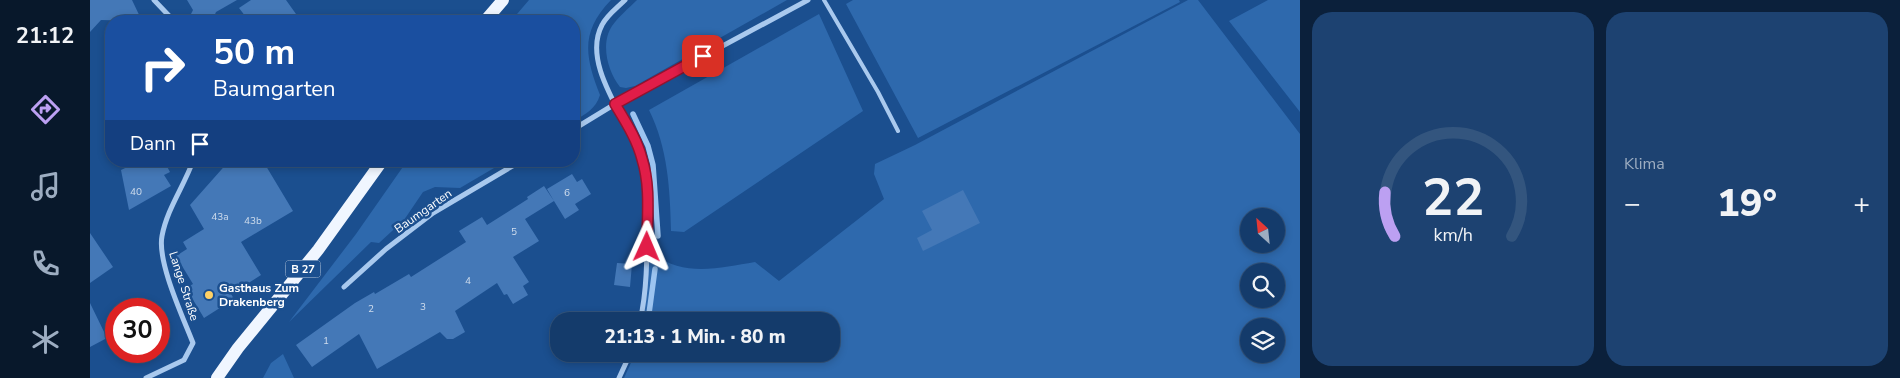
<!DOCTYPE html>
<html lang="de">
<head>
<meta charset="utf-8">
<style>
	body { margin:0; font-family:"Nunito Sans",sans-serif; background:#1d4271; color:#f1f3f6; height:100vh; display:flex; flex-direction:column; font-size:19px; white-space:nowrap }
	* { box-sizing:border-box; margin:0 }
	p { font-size:16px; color:#9dadc1 }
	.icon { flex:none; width:28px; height:28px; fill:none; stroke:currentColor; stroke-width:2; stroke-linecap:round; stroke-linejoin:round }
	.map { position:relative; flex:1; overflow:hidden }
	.panel { display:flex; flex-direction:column; gap:12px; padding:12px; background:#0b203b; width:600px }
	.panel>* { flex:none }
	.guide { position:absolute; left:15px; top:15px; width:475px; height:152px; border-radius:20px; box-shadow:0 2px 8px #0003,0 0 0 1px #33557e; background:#1a4fa0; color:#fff; overflow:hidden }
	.needle { width:32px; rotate:333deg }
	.controls { position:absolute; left:1150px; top:208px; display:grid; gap:10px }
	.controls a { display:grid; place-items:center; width:45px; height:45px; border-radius:50%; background:#143b6b; box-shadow:0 2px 8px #0003,0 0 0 1px #33557e; font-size:25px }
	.speed { position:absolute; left:15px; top:298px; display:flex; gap:10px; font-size:25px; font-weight:700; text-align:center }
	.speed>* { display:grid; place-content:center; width:65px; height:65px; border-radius:50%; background:#143b6b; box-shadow:0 2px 8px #0003,0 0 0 1px #33557e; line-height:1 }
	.speed .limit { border:8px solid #d22; background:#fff; color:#111 }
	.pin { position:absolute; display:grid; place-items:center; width:42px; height:42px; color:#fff; margin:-21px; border-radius:10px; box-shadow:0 2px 8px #0006 }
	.me { position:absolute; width:55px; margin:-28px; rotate:1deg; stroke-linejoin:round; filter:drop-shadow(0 0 4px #0008) }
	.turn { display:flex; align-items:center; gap:18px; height:105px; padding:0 25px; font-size:22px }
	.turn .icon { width:65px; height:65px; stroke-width:2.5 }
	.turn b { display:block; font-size:35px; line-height:42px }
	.then { display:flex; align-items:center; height:48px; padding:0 25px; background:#0003; gap:10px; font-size:19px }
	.big { font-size:38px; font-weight:800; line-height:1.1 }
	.panel .widget { flex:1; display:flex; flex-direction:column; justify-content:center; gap:8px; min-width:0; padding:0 18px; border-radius:20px; background:#1d4271 }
	.panel .dial { align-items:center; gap:0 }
	.dial svg { height:130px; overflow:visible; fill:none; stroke:#33557e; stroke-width:7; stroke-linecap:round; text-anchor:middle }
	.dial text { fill:#f1f3f6; stroke:none }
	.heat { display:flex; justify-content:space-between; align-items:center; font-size:28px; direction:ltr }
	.panel .tiles { flex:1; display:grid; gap:12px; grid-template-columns:repeat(2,1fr) }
	.trip { position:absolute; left:460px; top:312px; width:290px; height:50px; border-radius:20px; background:#143b6b; box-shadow:0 2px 8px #0003,0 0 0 1px #33557e; font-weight:800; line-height:50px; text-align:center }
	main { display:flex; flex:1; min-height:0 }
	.menu { display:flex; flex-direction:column; width:90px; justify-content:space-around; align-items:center; background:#08182b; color:#9dadc1 }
	.menu .icon { width:35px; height:35px }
	.menu .current { color:#bca0f2 }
	.menu b { font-size:22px; color:#f1f3f6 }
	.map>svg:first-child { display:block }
	.green { fill:#2e69ad; fill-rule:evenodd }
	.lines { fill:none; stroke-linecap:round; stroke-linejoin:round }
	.stream { stroke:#9cc4f0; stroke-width:5.5 }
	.building { fill:#4478b7 }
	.lane { stroke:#a9c9ee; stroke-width:4 }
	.street { stroke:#a9c9ee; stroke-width:5 }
	.primary { stroke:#f0f6ff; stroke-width:12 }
	.route-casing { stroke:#92132f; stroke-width:12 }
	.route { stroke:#e11d48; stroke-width:9 }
	.poi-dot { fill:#ffd166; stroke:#1b4f8f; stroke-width:2 }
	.labels { text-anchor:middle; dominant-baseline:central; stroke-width:5; stroke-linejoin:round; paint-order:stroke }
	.number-label { font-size:10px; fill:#d0dded }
	.shield { fill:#1b4f8f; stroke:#bbcadd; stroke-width:1 }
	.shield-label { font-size:11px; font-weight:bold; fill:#fff }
	.street-label { font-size:12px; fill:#fff; stroke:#1b4f8f }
	.poi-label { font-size:12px; font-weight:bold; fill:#fff; stroke:#1b4f8f; text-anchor:start }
</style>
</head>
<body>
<main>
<nav class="menu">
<b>21:12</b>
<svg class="icon current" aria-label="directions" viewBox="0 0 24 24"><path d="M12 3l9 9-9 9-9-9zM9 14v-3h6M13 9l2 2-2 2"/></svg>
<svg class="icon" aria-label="music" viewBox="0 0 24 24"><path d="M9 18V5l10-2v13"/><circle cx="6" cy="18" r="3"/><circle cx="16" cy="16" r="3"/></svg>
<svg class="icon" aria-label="phone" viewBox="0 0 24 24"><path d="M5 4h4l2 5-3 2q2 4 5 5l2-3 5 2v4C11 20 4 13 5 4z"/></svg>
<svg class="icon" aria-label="climate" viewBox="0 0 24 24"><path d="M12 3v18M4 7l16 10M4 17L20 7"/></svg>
</nav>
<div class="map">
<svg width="1210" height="378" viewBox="0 0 1210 378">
	<rect width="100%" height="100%" fill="#1b4f8f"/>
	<path class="green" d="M439,0H521C490,32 495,57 510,95C506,109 495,114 484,121V21H421Z
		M547,0H697L545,86L536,88L530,87C518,72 510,44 522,26C528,17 539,8 547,0Z
		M763,0H1089L1090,2L828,138L756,4Z
		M1098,0H1108L1210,134V378H534L545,354H741V321H553L560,251C591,278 629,268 665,262L689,281L794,199L784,174L785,164L825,145ZM1159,216H1186V244H1159ZM1159,271H1186V299H1159ZM1159,326H1186V354H1159Z
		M1178,0H1210V112L1139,21Z
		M729,14L773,111L594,232L581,231C580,190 578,148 559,110Z
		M317,161H416L370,188L345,187L333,192L314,220L289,243L281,242L199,322L266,234Z
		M193,354L204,378H173L181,363Z"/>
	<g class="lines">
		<path class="stream" d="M543,114L558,146L563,165L568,236
			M558,321L565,269
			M550,355L551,354"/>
	</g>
	<path class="building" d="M0,0H42L52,21L11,20L0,32Z
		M97,0H147L126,12L122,21H105L101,14L103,10Z
		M161,0H196L211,21H159L149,8Z
		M50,161H74L80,172L74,175L81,186L39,210L31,170Z
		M139,161H173L203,211L151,242L171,275L141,294L144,299L114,318L96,288L103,284L86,256L97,249L93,242L114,229L100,205Z
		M482,174L487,182L492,179L501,194L485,204L489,210L475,219L464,201L435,219L449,241L423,257L439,282L433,286L438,295L423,304L417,294L414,295L407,283L365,311L375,332L363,339H357L350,332L287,369L269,334L222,367L206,345L265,303L284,292L285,294L319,274L321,277L376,242L369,231L392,217L397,225L438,199L437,197L454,186L464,201L457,189Z
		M873,190L890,223L833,251L827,238L842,230L832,211Z
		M0,233L23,267L0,283Z
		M527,263L542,264L540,287L524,285Z
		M0,303L17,338L0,347Z"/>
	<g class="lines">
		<path class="lane" d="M734,0L788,92L808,131"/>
		<path class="street" d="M64,0L84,21
			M535,0C527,8 517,15 512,25C489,68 546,128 555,170C559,189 557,208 557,227C557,258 557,291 550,321
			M484,129L525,104L718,0
			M254,287L296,249L343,213L431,161
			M56,378L94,360L103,343C93,317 67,262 72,236C77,209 94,186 103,161
			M529,378L540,354"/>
		<path class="primary" d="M395,21L413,0
			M127,378L148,348L228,250L292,161"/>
	</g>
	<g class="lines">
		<g class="route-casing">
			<path id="route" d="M557,247C557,218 561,187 552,159C547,139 535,121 525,104L613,56"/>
		</g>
		<use href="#route" class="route"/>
	</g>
	<circle class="poi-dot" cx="119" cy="295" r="5"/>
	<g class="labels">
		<g class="number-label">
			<text x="46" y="192">40</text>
			<text x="477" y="193">6</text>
			<text x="130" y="217">43a</text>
			<text x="163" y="221">43b</text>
			<text x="424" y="232">5</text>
			<text x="378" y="281">4</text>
			<text x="333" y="307">3</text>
			<text x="281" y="309">2</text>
			<text x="236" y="341">1</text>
		</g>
		<rect class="shield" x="195.5" y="260.5" width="35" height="17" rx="4"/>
		<g class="shield-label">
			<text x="213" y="269">B 27</text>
		</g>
		<g class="street-label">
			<text transform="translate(333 211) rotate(-35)">Baumgarten</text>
			<text transform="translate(94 286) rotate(72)">Lange Straße</text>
		</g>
		<g class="poi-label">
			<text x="129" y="288">Gasthaus Zum<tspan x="129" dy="14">Drakenberg</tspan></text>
		</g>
	</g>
</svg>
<div class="controls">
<a><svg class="needle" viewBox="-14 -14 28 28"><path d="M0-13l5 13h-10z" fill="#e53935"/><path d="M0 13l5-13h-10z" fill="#9dadc1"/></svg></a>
<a><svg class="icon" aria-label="search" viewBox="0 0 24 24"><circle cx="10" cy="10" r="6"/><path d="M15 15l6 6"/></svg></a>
<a><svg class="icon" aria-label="layers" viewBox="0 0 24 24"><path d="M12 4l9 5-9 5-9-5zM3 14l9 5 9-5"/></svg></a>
</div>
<div class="speed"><div class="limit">30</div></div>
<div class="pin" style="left:613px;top:56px;background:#d93025"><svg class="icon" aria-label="arrive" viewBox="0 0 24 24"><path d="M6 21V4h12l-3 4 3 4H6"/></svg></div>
<svg class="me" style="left:557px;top:247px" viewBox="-20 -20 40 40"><path d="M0-17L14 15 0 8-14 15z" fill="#e11d48" stroke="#fff" stroke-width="4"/></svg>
<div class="trip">21:13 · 1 Min. · 80 m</div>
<div class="guide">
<div class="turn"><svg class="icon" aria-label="right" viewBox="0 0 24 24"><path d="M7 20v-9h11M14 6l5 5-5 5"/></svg><div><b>50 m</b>Baumgarten</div></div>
<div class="then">Dann<svg class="icon" aria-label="arrive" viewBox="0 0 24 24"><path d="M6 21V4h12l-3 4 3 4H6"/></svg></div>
</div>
</div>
<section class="panel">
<div class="tiles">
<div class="widget dial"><svg viewBox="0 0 100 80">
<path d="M14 69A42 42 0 1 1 86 69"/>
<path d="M14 69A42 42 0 0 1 8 42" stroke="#bca0f2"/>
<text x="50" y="56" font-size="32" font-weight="700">22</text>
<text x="50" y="72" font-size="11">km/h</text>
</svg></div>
<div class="widget"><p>Klima</p>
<div class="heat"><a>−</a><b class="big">19°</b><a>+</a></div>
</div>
</div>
</section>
</main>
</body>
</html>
